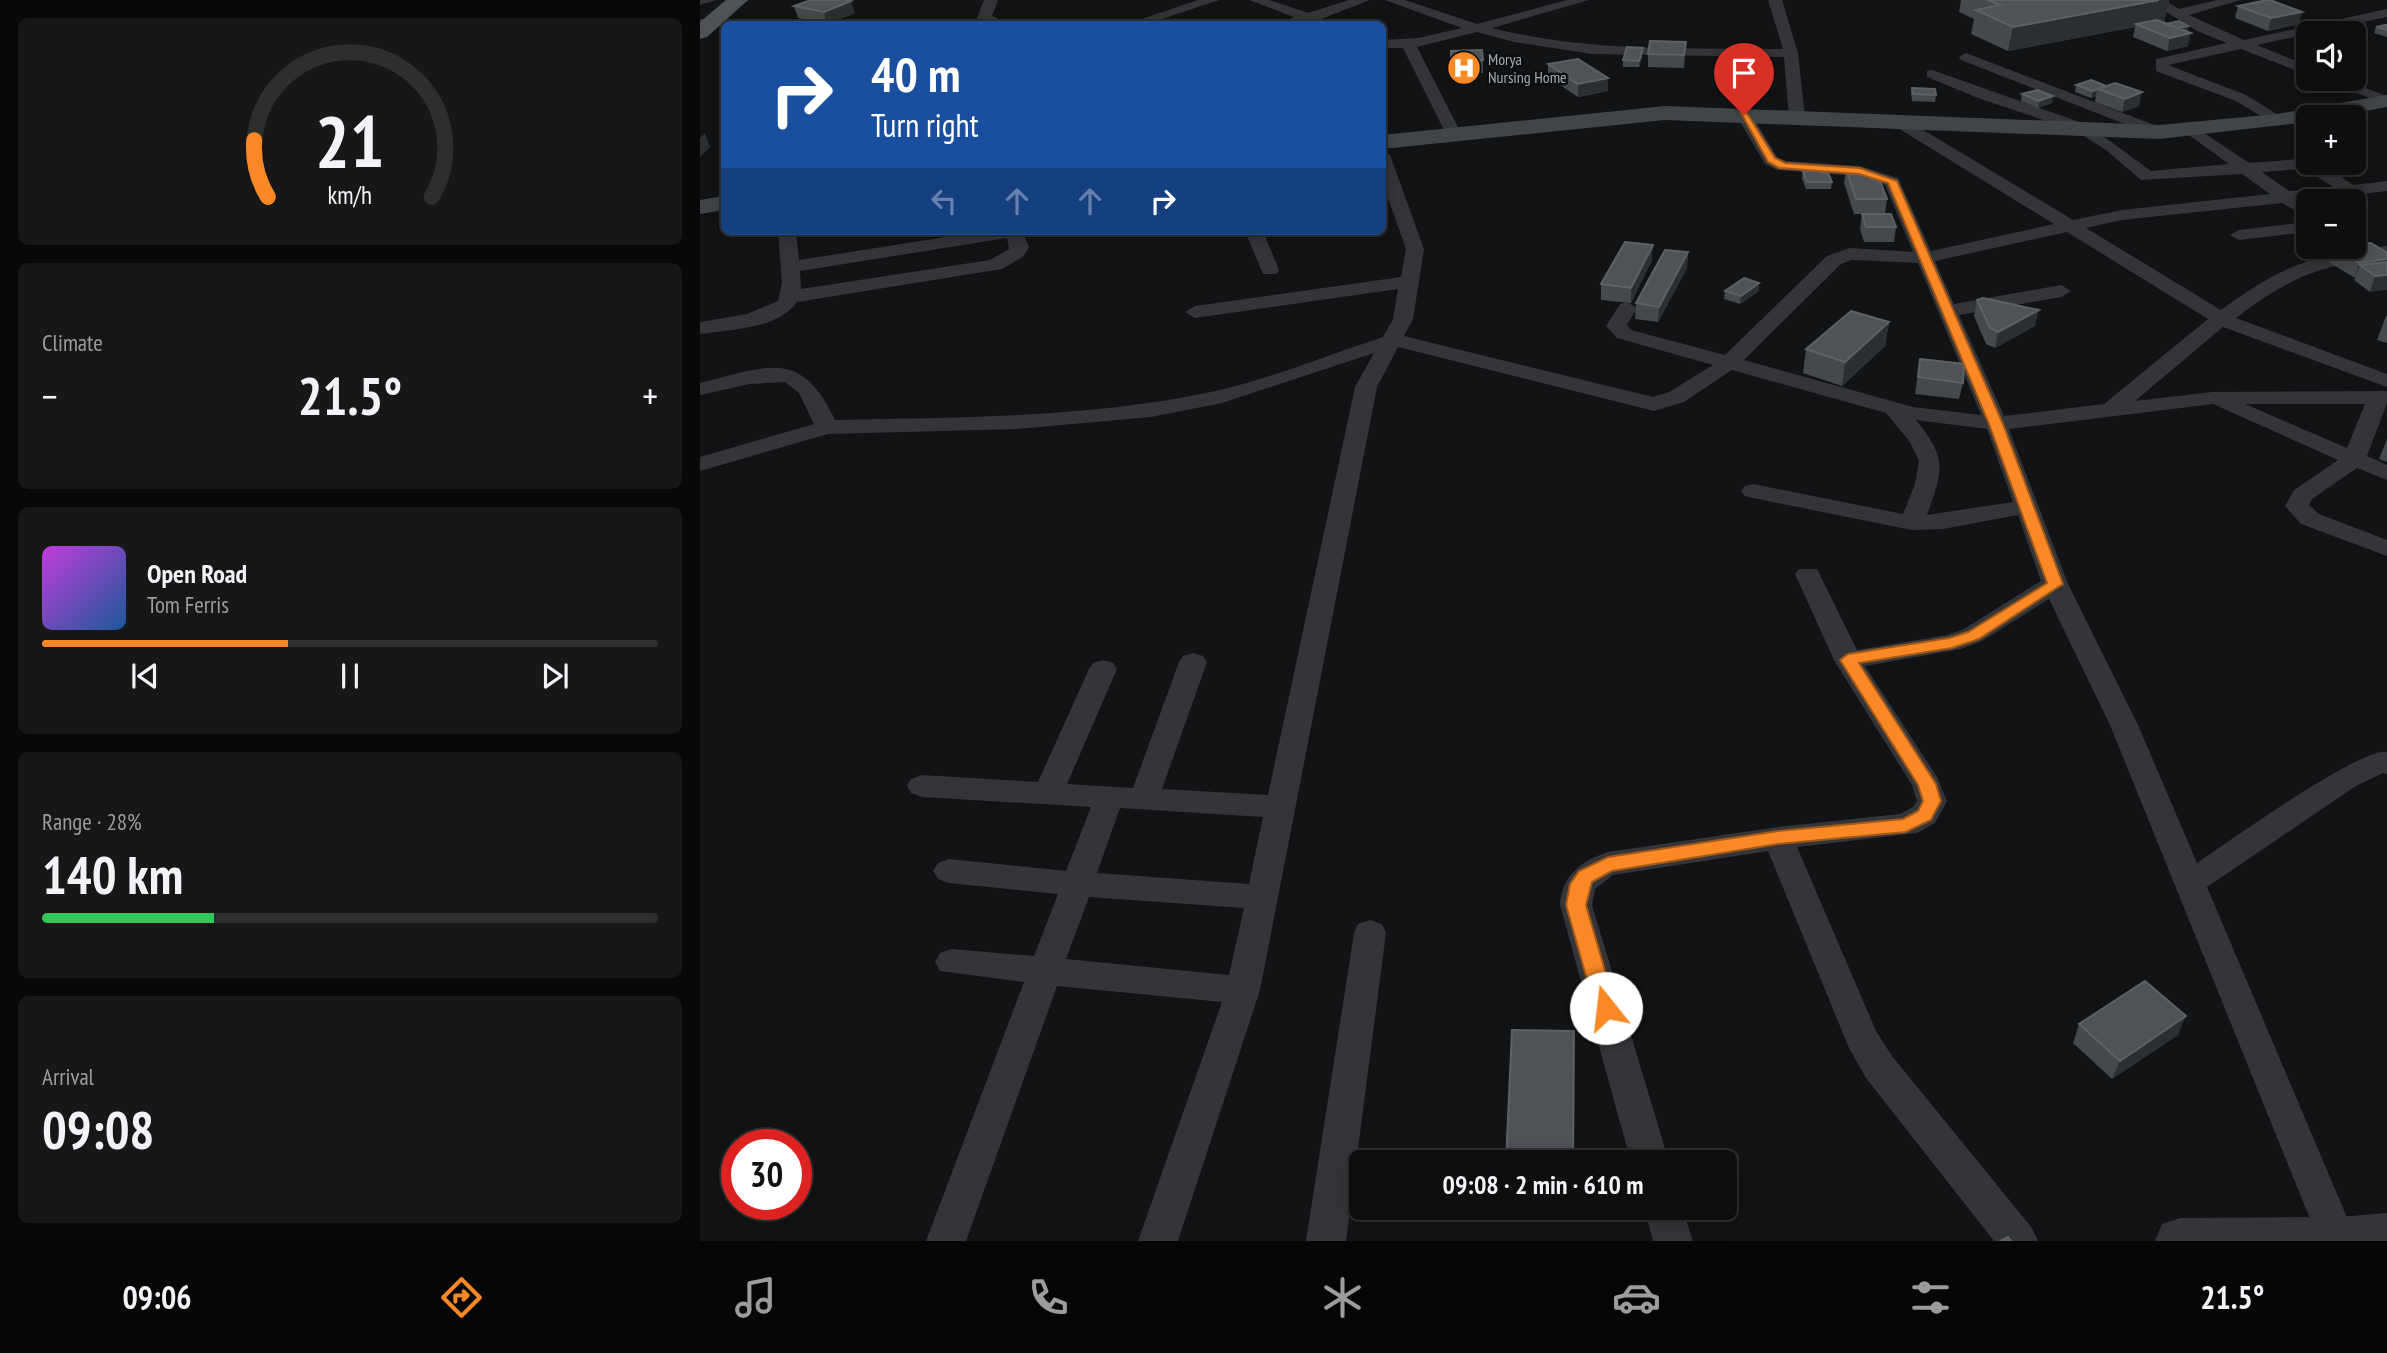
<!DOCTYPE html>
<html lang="en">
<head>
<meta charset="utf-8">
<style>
	body { margin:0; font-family:"PT Sans Narrow",sans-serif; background:#171718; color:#f1f3f6; height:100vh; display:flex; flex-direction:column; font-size:26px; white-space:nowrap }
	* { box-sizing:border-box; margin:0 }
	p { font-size:23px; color:#9b9c9e }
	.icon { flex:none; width:38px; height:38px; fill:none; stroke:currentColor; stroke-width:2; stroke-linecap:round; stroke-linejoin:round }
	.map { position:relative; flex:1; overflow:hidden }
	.panel { display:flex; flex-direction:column; gap:18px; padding:18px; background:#080808; width:700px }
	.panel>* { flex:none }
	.hud { position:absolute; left:21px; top:21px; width:665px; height:214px; border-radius:10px; box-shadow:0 4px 18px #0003,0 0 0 2px #2e2e2f; background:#1a4fa0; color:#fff; overflow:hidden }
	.tools { position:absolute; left:1596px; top:21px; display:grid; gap:14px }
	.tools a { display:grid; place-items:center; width:70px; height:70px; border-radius:10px; background:#0e0e0f; box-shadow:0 4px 18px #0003,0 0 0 2px #2e2e2f; font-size:35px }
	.speed { position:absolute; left:21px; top:1129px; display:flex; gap:14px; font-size:35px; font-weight:700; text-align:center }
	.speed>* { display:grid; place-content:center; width:91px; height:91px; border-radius:50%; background:#0e0e0f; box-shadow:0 4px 18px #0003,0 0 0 2px #2e2e2f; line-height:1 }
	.speed .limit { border:10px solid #d22; background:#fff; color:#111 }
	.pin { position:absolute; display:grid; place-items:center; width:60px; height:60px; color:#fff; margin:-72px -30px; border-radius:50% 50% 50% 0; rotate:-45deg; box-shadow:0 0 7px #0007 }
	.pin .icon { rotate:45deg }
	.me { position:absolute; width:77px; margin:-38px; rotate:344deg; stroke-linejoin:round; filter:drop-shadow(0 0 5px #0008) }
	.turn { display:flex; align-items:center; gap:24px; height:147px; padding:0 35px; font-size:32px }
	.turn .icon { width:91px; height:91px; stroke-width:2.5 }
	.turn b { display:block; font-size:49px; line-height:60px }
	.lanes { display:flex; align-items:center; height:66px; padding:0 35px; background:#0003; justify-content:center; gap:35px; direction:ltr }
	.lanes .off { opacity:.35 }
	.big { font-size:52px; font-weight:600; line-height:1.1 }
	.panel .card { flex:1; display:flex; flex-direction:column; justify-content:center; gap:10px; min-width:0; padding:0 24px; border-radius:10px; background:#171718 }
	.panel .dial { align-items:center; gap:0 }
	.dial svg { height:182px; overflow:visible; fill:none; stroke:#2e2e2f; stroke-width:7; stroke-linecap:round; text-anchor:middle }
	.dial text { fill:#f1f3f6; stroke:none }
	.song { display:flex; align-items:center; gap:21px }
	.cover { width:84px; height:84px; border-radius:10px; background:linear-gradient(135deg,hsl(290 70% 55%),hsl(210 70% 35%)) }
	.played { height:7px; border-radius:4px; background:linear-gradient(90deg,#f98825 40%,#2e2e2f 40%) }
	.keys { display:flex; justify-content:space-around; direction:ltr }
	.heat { display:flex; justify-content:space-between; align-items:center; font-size:38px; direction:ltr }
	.charge { height:10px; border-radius:5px; background:linear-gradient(90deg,#34c759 28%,#2e2e2f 0) }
	.trip { position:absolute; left:649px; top:1150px; width:388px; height:70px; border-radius:10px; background:#0e0e0f; box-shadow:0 4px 18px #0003,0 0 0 2px #2e2e2f; font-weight:600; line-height:70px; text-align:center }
	.menu { display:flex; height:112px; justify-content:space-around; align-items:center; background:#060606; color:#9b9c9e }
	.menu .icon { width:49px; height:49px }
	.menu .active { color:#f98825 }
	.menu b { font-size:32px; color:#f1f3f6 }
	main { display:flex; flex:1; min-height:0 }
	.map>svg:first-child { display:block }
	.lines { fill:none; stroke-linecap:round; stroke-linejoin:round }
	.minor { fill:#333539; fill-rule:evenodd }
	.tertiary { fill:#333539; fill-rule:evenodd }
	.secondary { fill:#414549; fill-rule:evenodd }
	.primary { fill:#4f5358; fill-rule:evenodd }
	.wall { fill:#45484c }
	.shaded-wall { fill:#2c2f31 }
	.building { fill:#4f5357; stroke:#5c6166; stroke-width:2 }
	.route { fill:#f98825; stroke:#a25818; stroke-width:2 }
	.labels { text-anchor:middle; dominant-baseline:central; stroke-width:5; stroke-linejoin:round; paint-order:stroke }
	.far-poi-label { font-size:16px; fill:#a3acb5; stroke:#0d0e0f; text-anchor:start }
</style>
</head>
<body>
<main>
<section class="panel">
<div class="card dial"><svg viewBox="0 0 100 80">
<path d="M14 69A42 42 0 1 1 86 69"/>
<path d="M14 69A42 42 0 0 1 8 44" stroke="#f98825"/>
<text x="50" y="56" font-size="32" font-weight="700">21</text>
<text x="50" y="72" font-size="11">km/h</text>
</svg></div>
<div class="card"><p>Climate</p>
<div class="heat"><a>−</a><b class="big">21.5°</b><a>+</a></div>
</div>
<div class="card">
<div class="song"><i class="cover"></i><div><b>Open Road</b><p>Tom Ferris</p></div></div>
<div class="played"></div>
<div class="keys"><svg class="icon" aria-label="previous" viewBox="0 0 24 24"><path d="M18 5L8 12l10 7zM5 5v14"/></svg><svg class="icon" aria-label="pause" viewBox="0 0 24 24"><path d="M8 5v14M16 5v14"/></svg><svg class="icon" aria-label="next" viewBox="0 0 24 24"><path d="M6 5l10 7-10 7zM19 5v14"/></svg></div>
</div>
<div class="card"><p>Range · 28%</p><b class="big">140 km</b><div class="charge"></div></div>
<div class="card"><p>Arrival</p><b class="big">09:08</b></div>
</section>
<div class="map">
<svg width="1687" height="1241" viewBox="0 0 1687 1241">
	<rect width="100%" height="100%" fill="#121314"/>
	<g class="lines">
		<path class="minor" d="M0,0H16L0,5Z
			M284,0H298L292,16L310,24L279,21L277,18Z
			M498,0H519L447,24H427Z
			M549,0H569L608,13L649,0H670L616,21L579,24L594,17Z
			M685,0H705L777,24L867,0H889L792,28C887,52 985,48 1083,49L1068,0H1082L1098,53L1105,117L1097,122L1089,117L1084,57L892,54L814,42L777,32L717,47L762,135L754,140L748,138L703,48H682V40L718,38L762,28Z
			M1447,0H1464L1479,9L1517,0H1541L1489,15L1544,40L1687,9V17L1557,45L1608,66V75L1541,49L1468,65L1546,95L1583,118L1585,121L1577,126L1536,101L1456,71V59L1527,43L1497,31Z
			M0,19L57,20L64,24L0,27Z
			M1266,53L1465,129L1467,132L1465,135H1453L1261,60L1259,57Z
			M1232,70L1388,125L1451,171L1529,164L1486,133V127L1492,125L1549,163L1599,159L1624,165L1653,185L1687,181V191L1602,201L1608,205V218L1582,203L1422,220L1386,228L1521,310C1579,267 1615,253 1687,246V258C1620,264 1589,278 1536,318L1687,374V387L1523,327L1435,401L1512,392L1687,391V403L1667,456L1687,465V480L1657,468L1612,499L1609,505L1619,514L1687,540V556L1601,524L1585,506L1594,490L1638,460L1513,404L1309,429L1368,584L1438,725L1497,863C1525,844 1662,746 1687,752V774L1683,773L1656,786L1507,887L1657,1241H1619L1410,725L1349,599L1282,641L1261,649L1165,666L1237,777L1247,801L1235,823L1217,833L1097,847L1176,1031L1192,1056L1332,1228L1338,1241H1294L1166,1078L1149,1048L1068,851L913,875L895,889L892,905L969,1162H931L860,905C862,875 881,861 908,852L1078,827L1200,814L1213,807L1217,801L1212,785L1134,660L1095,574L1099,569H1117L1157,650L1247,635L1264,629L1341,581L1318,515L1243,529L1212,530L1053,498L1045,496L1041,491L1045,486L1053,484L1203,514L1215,484L1219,461L1210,442L1186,413L1032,370L984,402L954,411L698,347L677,387L560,990L478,1241H438L522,1002L357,986L266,1241H226L324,982L240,971L235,962L240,953L252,949L334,956L358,894L249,883L238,879L233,871L238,863L249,859L366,871L391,807L222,797L211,793L207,786L211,779L222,775L338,782L389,669L393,663L403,660L413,663L417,669L367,784L433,788L479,662L483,656L493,653L503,656L507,662L462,789L568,795L655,387L674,353L522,403L451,417L317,429L128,434L0,471V457L114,424L99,393L85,382L50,384L0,395V383C66,367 101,347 135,420C259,417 384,418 506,393C562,382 628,355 683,337L693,319L698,289L495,318L485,312L495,306L701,277L706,249L682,181V150L690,155L724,249L713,319L704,336L953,397L969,392L1013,365L917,338L906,326L920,304L927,302L937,308L927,325L931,330L1025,355L1127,256L1150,248L1213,252L1185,185L1158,176L1077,170L1065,164L1036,115L1038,112H1050L1077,157L1086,161L1160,166L1198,178L1231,251L1354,224L1193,125V119H1205L1373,220L1422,210L1570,194L1542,174L1441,180L1406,150L1376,131L1278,98L1227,77V71ZM1599,169L1612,173L1633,187L1589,191L1562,172ZM1367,232L1508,319L1404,404L1304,416L1259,315L1361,297L1371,291L1361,285L1254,304L1235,261ZM1152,260L1218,263L1281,415L1213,407L1044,360L1141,264ZM1545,404H1665L1647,448ZM1216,420L1287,429L1313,502L1227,515C1243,470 1248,459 1216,420ZM420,808L563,817L549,884L397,873ZM389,897L544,908L529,975L366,959Z
			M1621,79H1641L1687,96V105Z
			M1608,222V232L1539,240L1530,235L1539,230Z
			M78,231H96L99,260L284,231H322L329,247L323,257L302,269L97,302C79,329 29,330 0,334V322L47,314L78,301L82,283ZM307,238L309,249L290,260L101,289L100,271Z
			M545,231H563L579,270L577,274H563Z
			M670,920L682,924L686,933L646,1241H606L654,933L658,924Z
			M944,1208H982L993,1241H953Z"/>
		<path class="tertiary" d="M1687,1213V1241H1455L1462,1224L1480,1218L1638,1217Z"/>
		<path class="secondary" d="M1687,95V107L1634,117H1608V122L1459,139L965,120L682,149V135L965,106L1459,125L1577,114Z
			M24,196V210L0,214V200Z"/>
		<path class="primary" d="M26,0H48L7,37L0,39V22Z"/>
	</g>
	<path class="wall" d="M1261,0H1469L1464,22H1462L1466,24L1488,26L1487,32L1488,46L1467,51L1433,37L1435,27L1308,51L1271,34L1274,19L1259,12Z
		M94,6L155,13L127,24L98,18Z
		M1538,6L1599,24L1568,31L1535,18Z
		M1687,25V37L1674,33L1676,27Z
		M986,42L984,68L948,67V54Z
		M751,51L783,60V73H751Z
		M943,55L939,67H923V60Z
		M848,64L908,78V91L878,97L848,77Z
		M1376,85L1406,86L1439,106L1422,112L1395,102L1396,96L1391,98L1375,92Z
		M1212,88L1236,95L1235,102L1212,101L1211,94Z
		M1322,94L1352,103L1338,108L1321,101Z
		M1146,169L1171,178L1187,199L1185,214H1154L1144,183Z
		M1103,172L1122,173L1132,182L1131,189H1106L1102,179Z
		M1162,214L1196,227L1194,242H1164L1160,229Z
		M1636,248L1687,253L1670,292L1654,280L1655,278L1630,263Z
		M988,252L987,268L958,322L935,319L936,303Z
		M952,260L931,303L901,300V284Z
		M1059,283V291L1040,304L1024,299L1025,291Z
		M1277,300L1335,326L1295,348L1286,344L1274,316Z
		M1686,316H1687V343L1677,340Z
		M1189,322L1185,346L1142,386L1103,373L1106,349Z
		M1220,359L1263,383L1259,399L1215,394Z
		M1687,439V462L1679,459Z
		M1379,1024L1478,1035L1412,1079L1373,1043Z
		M805,1208H872V1221L806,1220Z"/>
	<path class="shaded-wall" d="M1459,0H1469L1464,22L1440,26L1436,24L1435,27L1308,51L1313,27Z
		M151,1L155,13L127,24L124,12Z
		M1602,12L1599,24L1568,31L1571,18Z
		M1488,26L1487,32L1471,30Z
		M1491,33L1488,46L1467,51L1470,38Z
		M943,48V55L939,67V61Z
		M908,78V91L878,97V84Z
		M1397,90L1396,96L1391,98L1393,91Z
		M1442,92L1439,106L1422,112L1425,99Z
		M1353,96L1352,103L1338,108L1339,101Z
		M5,133L10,147L0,157V138Z
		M953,245L952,260L931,303V288Z
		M988,252L987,268L958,322L959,307Z
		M1687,259V273L1660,265L1654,279L1659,263Z
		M1687,275V290L1670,292L1675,276Z
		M1059,283V291L1040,304L1041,296Z
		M1339,310L1335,326L1295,348L1298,332Z
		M1189,322L1185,346L1142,386L1145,362Z
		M1486,1016L1478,1035L1412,1079L1420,1061Z"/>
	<path class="building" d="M111,0H147L151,1L124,12L94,6Z
		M1288,0H1459L1313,27L1276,10L1300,5Z
		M1567,0H1570L1602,12L1571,18L1538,6Z
		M1457,20L1491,33L1470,38L1436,24Z
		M1479,21L1488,26L1478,28L1466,24Z
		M1685,25H1687V30L1676,27Z
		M950,41L986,42L984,55L948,54Z
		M927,47L943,48L939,61L923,60Z
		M782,50L783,60H751V51Z
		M878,59L908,78L878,84L848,64Z
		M1391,80L1406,86L1393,91L1376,85Z
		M1415,83L1442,92L1425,99L1398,89Z
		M1212,88L1235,89L1236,95L1213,94Z
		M1337,90L1353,96L1339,101L1322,94Z
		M1120,169L1122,173H1128L1132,182H1107L1103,172Z
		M1146,169H1154L1155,173L1169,174L1171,178L1180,181L1187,199H1156Z
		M1162,214H1191L1196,227H1166Z
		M925,242L953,245L931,288L901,284Z
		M1671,243L1687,253V259L1659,263L1636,248L1654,247V245Z
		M965,250L988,252L959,307L936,303Z
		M1687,262V275L1675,276L1660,265Z
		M1044,278L1059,283L1041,296L1025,291Z
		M1283,298L1339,310L1298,332L1290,328L1277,300Z
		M1151,311L1189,322L1145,362L1106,349Z
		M1220,359L1264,364L1263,383L1218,377Z
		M1445,981L1486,1016L1420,1061L1379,1024Z
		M812,1030L874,1031L873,1162H806Z
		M1308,1237L1311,1241H1300Z"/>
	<path class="route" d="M1041,113H1047L1075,158L1085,163L1160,168L1197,181L1303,424L1363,584L1279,639L1252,648L1159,663L1236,784L1241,801L1231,820L1206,832L1078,844L912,871L892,882L886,905L916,1008L913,1014L906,1016L898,1014L895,1008L866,905L870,884L879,871L908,857L1078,831L1203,819L1218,811L1223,801L1218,785L1140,660L1148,654L1249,638L1268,632L1347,583L1289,424L1188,183L1159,174L1079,168L1068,162Z"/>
	<defs>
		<g id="hospital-disc" transform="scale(1.75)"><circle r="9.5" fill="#f98825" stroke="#0d0e0f"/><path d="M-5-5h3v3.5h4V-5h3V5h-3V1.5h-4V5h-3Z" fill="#fff"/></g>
	</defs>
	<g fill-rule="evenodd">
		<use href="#hospital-disc" x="764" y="68"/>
	</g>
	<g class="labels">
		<g class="far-poi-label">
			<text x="788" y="59">Morya<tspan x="788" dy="18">Nursing Home</tspan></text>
		</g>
	</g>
</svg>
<div class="tools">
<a><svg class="icon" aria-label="sound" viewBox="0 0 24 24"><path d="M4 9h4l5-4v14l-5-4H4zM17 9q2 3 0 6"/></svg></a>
<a>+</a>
<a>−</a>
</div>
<div class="speed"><div class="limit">30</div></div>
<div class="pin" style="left:1044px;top:115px;background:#d93025"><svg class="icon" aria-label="arrive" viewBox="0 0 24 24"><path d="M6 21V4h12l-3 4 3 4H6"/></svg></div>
<svg class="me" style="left:906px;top:1008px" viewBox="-20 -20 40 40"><circle r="19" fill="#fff"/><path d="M0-13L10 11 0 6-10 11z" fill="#f98825"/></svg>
<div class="trip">09:08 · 2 min · 610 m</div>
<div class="hud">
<div class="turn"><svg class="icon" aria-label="right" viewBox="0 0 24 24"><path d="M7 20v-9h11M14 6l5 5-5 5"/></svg><div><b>40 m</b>Turn right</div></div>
<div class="lanes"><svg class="icon off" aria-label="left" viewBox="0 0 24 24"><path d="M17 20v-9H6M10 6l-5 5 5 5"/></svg><svg class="icon off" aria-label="ahead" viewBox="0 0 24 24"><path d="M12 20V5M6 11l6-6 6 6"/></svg><svg class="icon off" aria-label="ahead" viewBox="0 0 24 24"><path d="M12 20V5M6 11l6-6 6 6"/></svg><svg class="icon" aria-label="right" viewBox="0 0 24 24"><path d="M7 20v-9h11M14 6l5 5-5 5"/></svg></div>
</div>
</div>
</main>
<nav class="menu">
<b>09:06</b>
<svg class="icon active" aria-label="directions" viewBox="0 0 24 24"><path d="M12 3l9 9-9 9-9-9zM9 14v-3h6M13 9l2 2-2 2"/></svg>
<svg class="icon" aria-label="music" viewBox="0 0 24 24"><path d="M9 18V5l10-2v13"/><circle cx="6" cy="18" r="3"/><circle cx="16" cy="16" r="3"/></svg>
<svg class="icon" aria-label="phone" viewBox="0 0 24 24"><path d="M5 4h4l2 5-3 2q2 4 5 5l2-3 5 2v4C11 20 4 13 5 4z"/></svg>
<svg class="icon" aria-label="climate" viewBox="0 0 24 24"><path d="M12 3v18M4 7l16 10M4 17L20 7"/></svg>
<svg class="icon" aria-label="car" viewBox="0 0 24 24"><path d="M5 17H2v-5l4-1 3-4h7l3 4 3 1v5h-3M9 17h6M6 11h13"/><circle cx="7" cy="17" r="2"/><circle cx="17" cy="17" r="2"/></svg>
<svg class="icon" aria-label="filters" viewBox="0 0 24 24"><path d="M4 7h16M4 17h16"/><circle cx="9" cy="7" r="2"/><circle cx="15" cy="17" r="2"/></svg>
<b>21.5°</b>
</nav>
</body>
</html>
